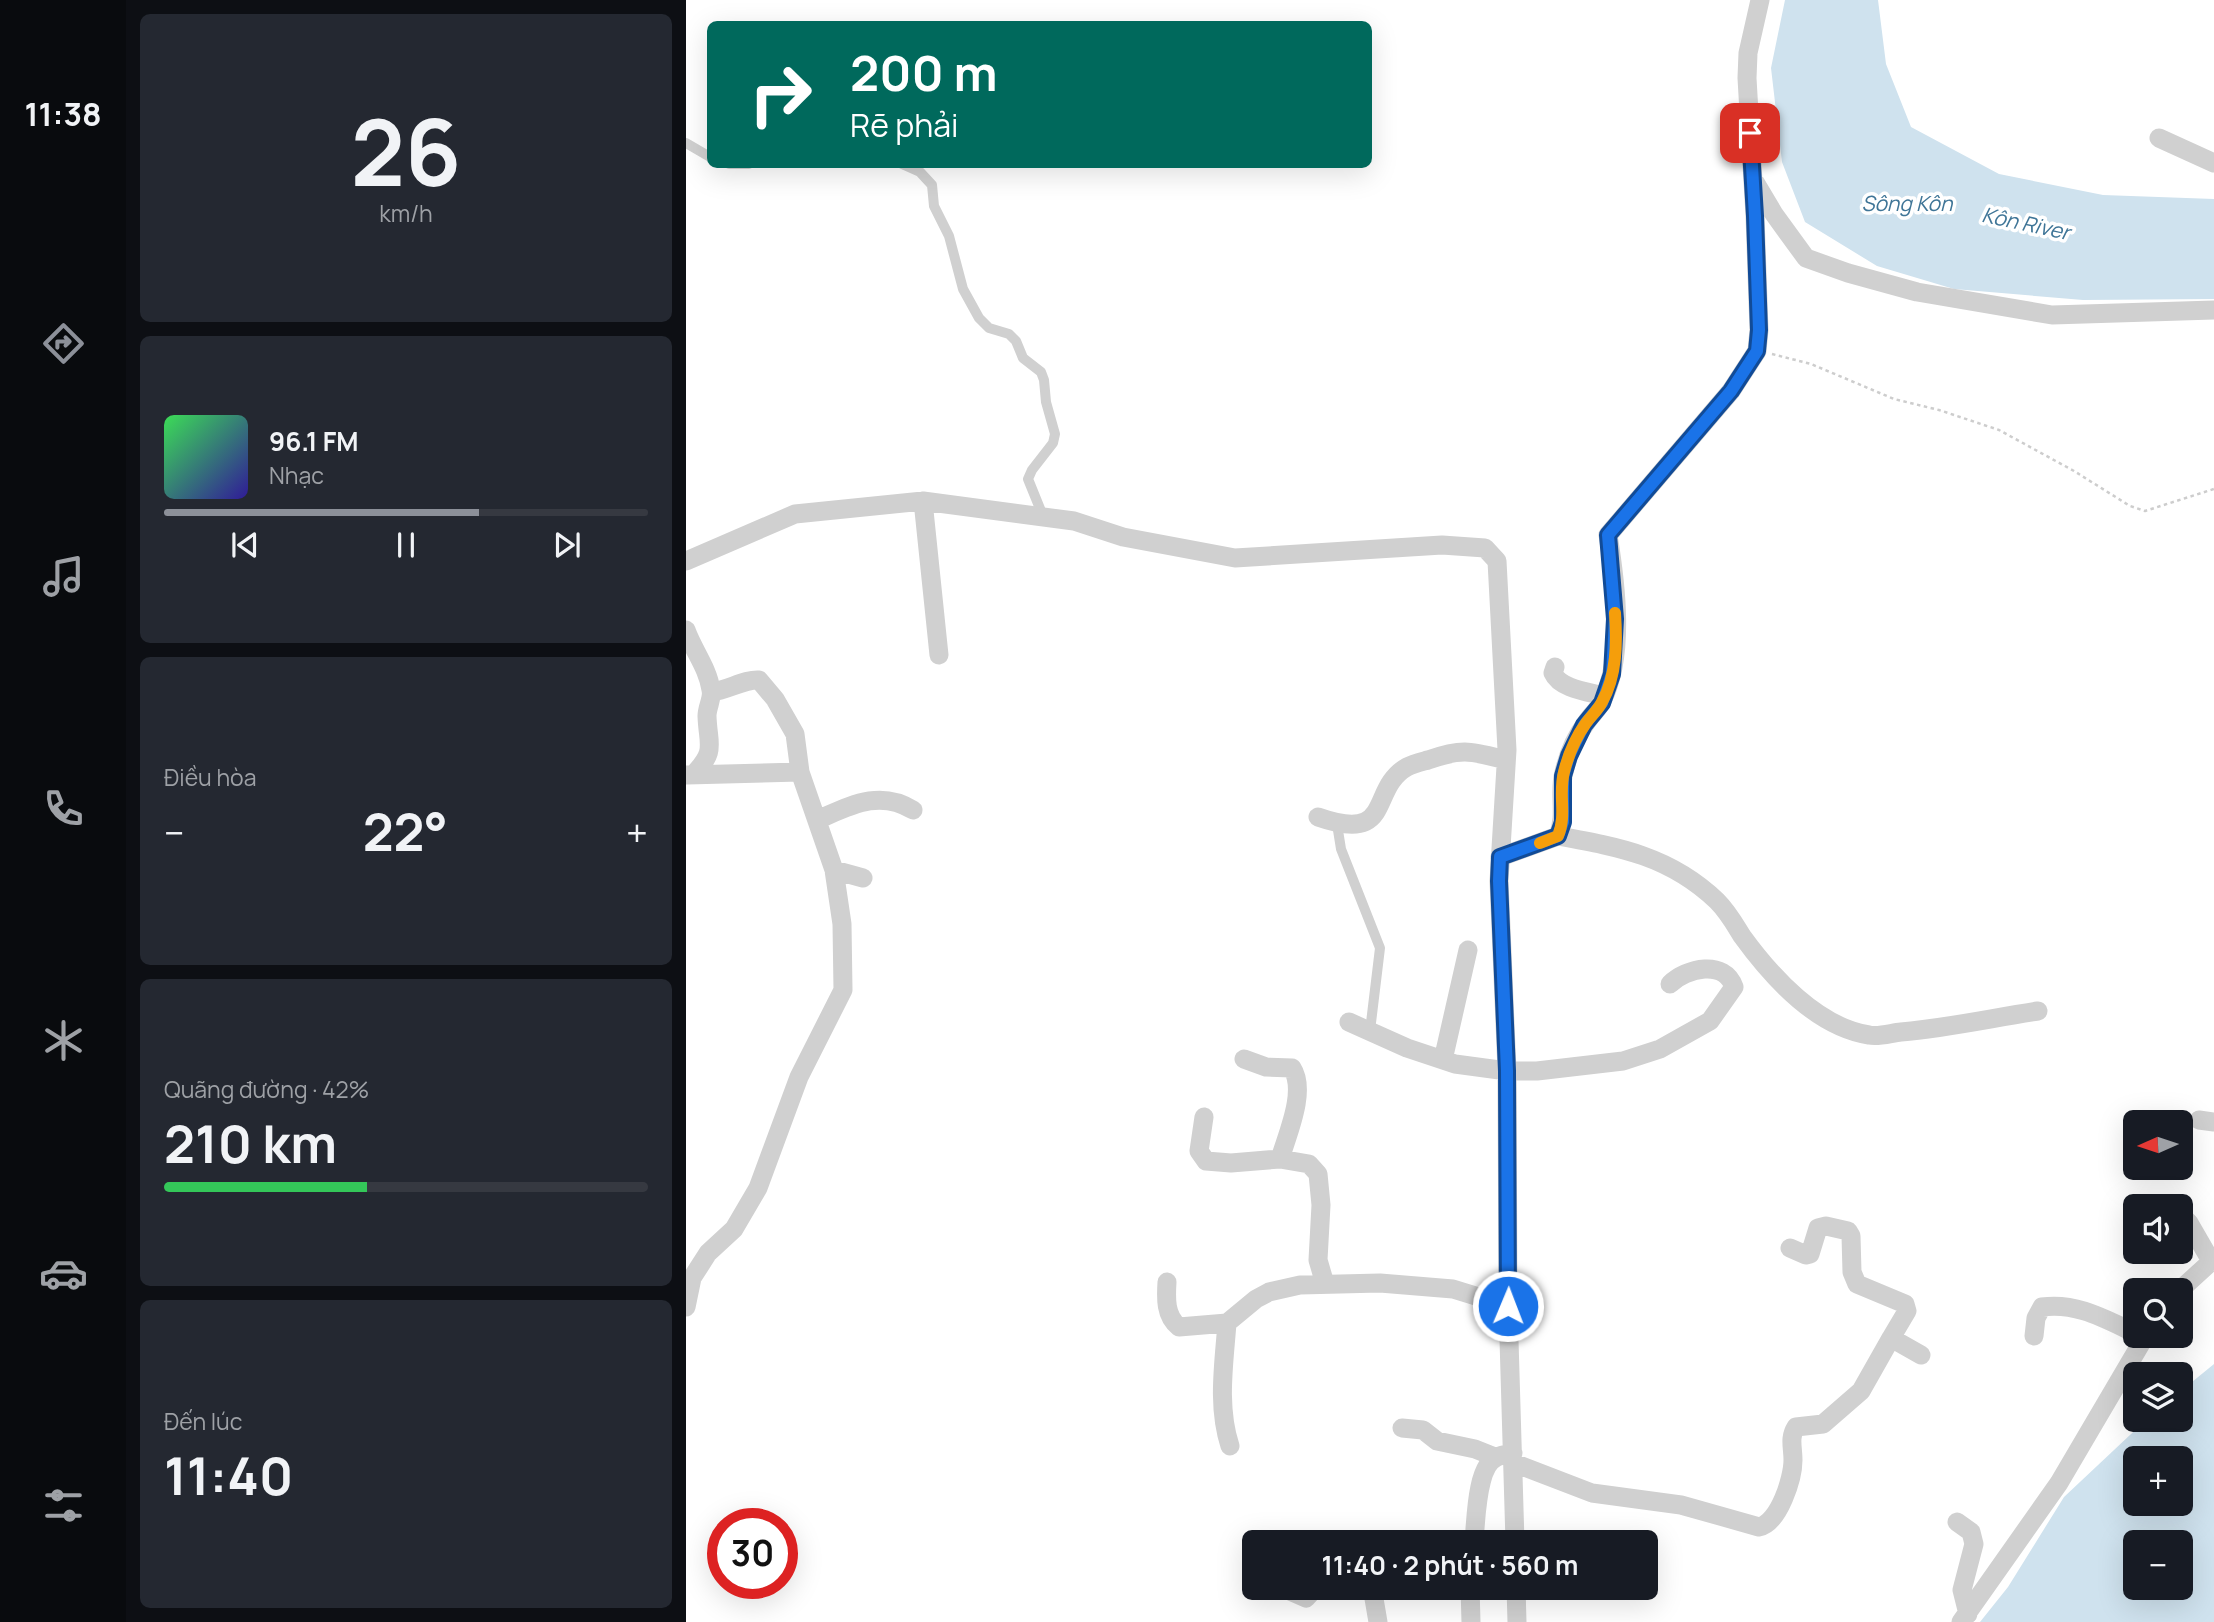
<!DOCTYPE html>
<html lang="vi">
<head>
<meta charset="utf-8">
<style>
	body { margin:0; font-family:Manrope,sans-serif; background:#242831; color:#f1f3f6; height:100vh; display:flex; flex-direction:column; font-size:26px; white-space:nowrap }
	* { box-sizing:border-box; margin:0 }
	p { font-size:23px; color:#9ea1a6 }
	.icon { flex:none; width:38px; height:38px; fill:none; stroke:currentColor; stroke-width:2; stroke-linecap:round; stroke-linejoin:round }
	.map { position:relative; flex:1; overflow:hidden }
	.side { display:flex; flex-direction:column; gap:14px; padding:14px; background:#0d0f14; width:560px }
	.side>* { flex:none }
	.banner { position:absolute; left:21px; top:21px; width:665px; height:147px; border-radius:10px; box-shadow:0 7px 28px #0002; background:#00695c; color:#fff; overflow:hidden }
	.needle { width:46px; rotate:267deg }
	.tools { position:absolute; left:1437px; top:1110px; display:grid; gap:14px }
	.tools a { display:grid; place-items:center; width:70px; height:70px; border-radius:10px; background:#171b24; box-shadow:0 7px 28px #0002; font-size:35px }
	.speed { position:absolute; left:21px; top:1508px; display:flex; gap:14px; font-size:35px; font-weight:700; text-align:center }
	.speed>* { display:grid; place-content:center; width:91px; height:91px; border-radius:50%; background:#171b24; box-shadow:0 7px 28px #0002; line-height:1 }
	.speed .limit { border:10px solid #d22; background:#fff; color:#111 }
	.pin { position:absolute; display:grid; place-items:center; width:60px; height:60px; color:#fff; margin:-30px; border-radius:14px; box-shadow:0 4px 10px #0006 }
	.me { position:absolute; width:77px; margin:-38px; rotate:1deg; stroke-linejoin:round; filter:drop-shadow(0 0 5px #0008) }
	.turn { display:flex; align-items:center; gap:24px; height:147px; padding:0 28px; font-size:32px }
	.turn .icon { width:91px; height:91px; stroke-width:2.5 }
	.turn b { display:block; font-size:49px; line-height:60px }
	.big { font-size:52px; font-weight:700; line-height:1.1 }
	.side .tile { flex:1; display:flex; flex-direction:column; justify-content:center; gap:10px; min-width:0; padding:0 24px; border-radius:10px; background:#242831 }
	.side .dial { align-items:center; gap:0 }
	.dial b { font-size:91px; line-height:1 }
	.song { display:flex; align-items:center; gap:21px }
	.cover { width:84px; height:84px; border-radius:10px; background:linear-gradient(135deg,hsl(130 70% 55%),hsl(250 70% 35%)) }
	.played { height:7px; border-radius:4px; background:linear-gradient(90deg,#8c9099 65%,#363941 65%) }
	.keys { display:flex; justify-content:space-around; direction:ltr }
	.heat { display:flex; justify-content:space-between; align-items:center; font-size:38px; direction:ltr }
	.charge { height:10px; border-radius:5px; background:linear-gradient(90deg,#34c759 42%,#363941 0) }
	.trip { position:absolute; left:556px; top:1530px; width:416px; height:70px; border-radius:10px; background:#171b24; box-shadow:0 7px 28px #0002; font-weight:700; line-height:70px; text-align:center }
	main { display:flex; flex:1; min-height:0 }
	.dock { display:flex; flex-direction:column; width:126px; justify-content:space-around; align-items:center; background:#090b0e; color:#9ea1a6 }
	.dock .icon { width:49px; height:49px }
	.dock .on { color:#8c9099 }
	.dock b { font-size:32px; color:#f1f3f6 }
	.map>svg:first-child { display:block }
	.water { fill:#cfe2ee; fill-rule:evenodd }
	.lines { fill:none; stroke-linecap:round; stroke-linejoin:round }
	.path { stroke:#cdcdcd; stroke-width:2.5; stroke-dasharray:3.5 3.5; stroke-linecap:butt }
	.lane { stroke:#d0d0d0; stroke-width:10 }
	.street { stroke:#d0d0d0; stroke-width:19 }
	.route-casing { stroke:#114b97; stroke-width:18 }
	.route { stroke:#1a73e8; stroke-width:12 }
	.slow { stroke:#f59e0b; stroke-width:12 }
	.labels { text-anchor:middle; dominant-baseline:central; stroke-width:7; stroke-linejoin:round; paint-order:stroke }
	.water-label { font-size:21px; font-style:italic; fill:#3f7597; stroke:#fff }
</style>
</head>
<body>
<main>
<nav class="dock">
<b>11:38</b>
<svg class="icon on" aria-label="directions" viewBox="0 0 24 24"><path d="M12 3l9 9-9 9-9-9zM9 14v-3h6M13 9l2 2-2 2"/></svg>
<svg class="icon" aria-label="music" viewBox="0 0 24 24"><path d="M9 18V5l10-2v13"/><circle cx="6" cy="18" r="3"/><circle cx="16" cy="16" r="3"/></svg>
<svg class="icon" aria-label="phone" viewBox="0 0 24 24"><path d="M5 4h4l2 5-3 2q2 4 5 5l2-3 5 2v4C11 20 4 13 5 4z"/></svg>
<svg class="icon" aria-label="climate" viewBox="0 0 24 24"><path d="M12 3v18M4 7l16 10M4 17L20 7"/></svg>
<svg class="icon" aria-label="car" viewBox="0 0 24 24"><path d="M5 17H2v-5l4-1 3-4h7l3 4 3 1v5h-3M9 17h6M6 11h13"/><circle cx="7" cy="17" r="2"/><circle cx="17" cy="17" r="2"/></svg>
<svg class="icon" aria-label="filters" viewBox="0 0 24 24"><path d="M4 7h16M4 17h16"/><circle cx="9" cy="7" r="2"/><circle cx="15" cy="17" r="2"/></svg>
</nav>
<section class="side">
<div class="tile dial"><b>26</b><p>km/h</p></div>
<div class="tile">
<div class="song"><i class="cover"></i><div><b>96.1 FM</b><p>Nhạc</p></div></div>
<div class="played"></div>
<div class="keys"><svg class="icon" aria-label="previous" viewBox="0 0 24 24"><path d="M18 5L8 12l10 7zM5 5v14"/></svg><svg class="icon" aria-label="pause" viewBox="0 0 24 24"><path d="M8 5v14M16 5v14"/></svg><svg class="icon" aria-label="next" viewBox="0 0 24 24"><path d="M6 5l10 7-10 7zM19 5v14"/></svg></div>
</div>
<div class="tile"><p>Điều hòa</p>
<div class="heat"><a>−</a><b class="big">22°</b><a>+</a></div>
</div>
<div class="tile"><p>Quãng đường · 42%</p><b class="big">210 km</b><div class="charge"></div></div>
<div class="tile"><p>Đến lúc</p><b class="big">11:40</b></div>
</section>
<div class="map">
<svg width="1528" height="1622" viewBox="0 0 1528 1622">
	<rect width="100%" height="100%" fill="#fff"/>
	<path class="water" d="M1099,0H1192L1200,64L1225,127L1313,174L1417,195L1528,199V299L1397,300L1268,289L1191,266L1119,222L1096,162L1085,68Z
		M1528,1364V1622H1294L1322,1587L1378,1497L1461,1419H1494L1495,1391ZM1449,1458H1494V1503H1449ZM1449,1542H1494V1587H1449Z"/>
	<g class="lines">
		<path class="path" d="M1086,354L1125,364L1208,399L1253,410L1313,430L1388,471L1444,506L1459,511L1528,489"/>
		<path class="lane" d="M0,143L24,157
			M43,164H63
			M216,164L234,172L246,185L248,206L263,236L277,289L293,318L303,328L323,334L330,341L337,358L355,372L358,380L360,402L369,434L367,443L346,470L342,479L357,516
			M651,824L655,849L694,948L684,1031"/>
		<path class="street" d="M1473,138L1528,163
			M1069,182L1088,214L1120,258L1162,273L1231,292L1366,315L1528,310
			M237,501L253,655
			M0,561L109,514L237,501L388,521L437,537L549,558L756,545L799,548L811,561L821,750L813,881L821,1071L822,1306L829,1542
			M0,630C7,650 22,668 25,690C27,698 21,707 21,716C22,746 31,750 7,775
			M869,667L867,673C874,689 903,692 918,696
			M1,775L114,772
			M632,817C709,844 682,789 721,767C727,764 735,762 742,760C777,748 784,751 820,760
			M131,820C164,806 193,789 227,810
			M872,836C933,847 984,856 1031,901C1042,912 1048,923 1056,936C1085,976 1131,1027 1183,1035C1193,1037 1205,1033 1215,1032C1261,1028 1306,1018 1352,1011
			M814,857L872,836C881,814 872,793 878,772C882,755 890,736 900,723C905,715 913,709 916,701C939,656 930,584 922,535L1045,391L1071,351L1073,330L1069,216L1061,78L1062,53L1074,0
			M148,870L177,878
			M663,1022L721,1048L769,1064L821,1071H851L937,1061L974,1049L1024,1021L1048,987C1039,959 1000,968 984,984
			M558,1059L580,1067L606,1068C621,1091 601,1135 594,1159
			M757,1060L782,950
			M518,1117L513,1151L520,1161L545,1163L594,1159L623,1164L632,1174L635,1205L632,1260L639,1284
			M1513,1120L1528,1122
			M1494,1214L1503,1223L1525,1261
			M1104,1248L1120,1255L1124,1254L1132,1228L1140,1226L1162,1231L1165,1236L1166,1272L1171,1284L1219,1304L1221,1311L1205,1338
			M481,1282C480,1298 479,1316 493,1327L541,1323L570,1299L583,1292L614,1285L694,1283L767,1289L822,1306
			M1494,1290L1528,1259
			M0,1307L6,1278L22,1253L48,1229L72,1188L113,1077L157,990L156,924L148,870L114,772L109,734L89,699L73,680C59,679 42,690 26,692
			M541,1323C538,1364 531,1406 544,1446
			M1348,1336L1350,1318L1356,1307C1390,1302 1419,1319 1449,1333
			M716,1428L737,1430L751,1441L789,1449L809,1457
			M828,1463L906,1493L995,1505L1073,1527C1093,1523 1107,1478 1107,1460C1107,1447 1103,1438 1110,1427L1137,1424L1175,1391L1205,1338L1235,1355
			M1271,1522L1285,1532L1288,1544L1276,1590L1282,1614
			M788,1542C790,1522 790,1465 811,1457C815,1455 822,1454 827,1453
			M595,1587L620,1598L630,1587
			M686,1587L692,1622
			M784,1587L785,1622
			M830,1587L831,1622
			M1275,1622L1373,1483L1460,1335"/>
	</g>
	<g class="lines">
		<g class="route-casing">
			<path id="route" d="M822,1306L821,1071L813,881L814,857L872,836L877,822V776L883,756L898,725L916,703L926,674L929,619L922,535L1045,391L1071,351L1073,330L1069,216L1064,133"/>
		</g>
		<use href="#route" class="route"/>
		<path class="slow" d="M854,843L872,836C881,815 872,794 878,772C882,756 890,737 900,723C905,716 912,710 916,702C931,675 931,642 929,613"/>
	</g>
	<g class="labels">
		<g class="water-label">
			<text x="1221" y="203">Sông Kôn</text>
			<text transform="translate(1340 223) rotate(12)">Kôn River</text>
		</g>
	</g>
</svg>
<div class="tools">
<a><svg class="needle" viewBox="-14 -14 28 28"><path d="M0-13l5 13h-10z" fill="#e53935"/><path d="M0 13l5-13h-10z" fill="#9ea1a6"/></svg></a>
<a><svg class="icon" aria-label="sound" viewBox="0 0 24 24"><path d="M4 9h4l5-4v14l-5-4H4zM17 9q2 3 0 6"/></svg></a>
<a><svg class="icon" aria-label="search" viewBox="0 0 24 24"><circle cx="10" cy="10" r="6"/><path d="M15 15l6 6"/></svg></a>
<a><svg class="icon" aria-label="layers" viewBox="0 0 24 24"><path d="M12 4l9 5-9 5-9-5zM3 14l9 5 9-5"/></svg></a>
<a>+</a>
<a>−</a>
</div>
<div class="speed"><div class="limit">30</div></div>
<div class="pin" style="left:1064px;top:133px;background:#d93025"><svg class="icon" aria-label="arrive" viewBox="0 0 24 24"><path d="M6 21V4h12l-3 4 3 4H6"/></svg></div>
<svg class="me" style="left:822px;top:1306px" viewBox="-20 -20 40 40"><circle r="17" fill="#1a73e8" stroke="#fff" stroke-width="3"/><path d="M0-11L8 9 0 5-8 9z" fill="#fff"/></svg>
<div class="trip">11:40 · 2 phút · 560 m</div>
<div class="banner">
<div class="turn"><svg class="icon" aria-label="right" viewBox="0 0 24 24"><path d="M7 20v-9h11M14 6l5 5-5 5"/></svg><div><b>200 m</b>Rẽ phải</div></div>
</div>
</div>
</main>
</body>
</html>
